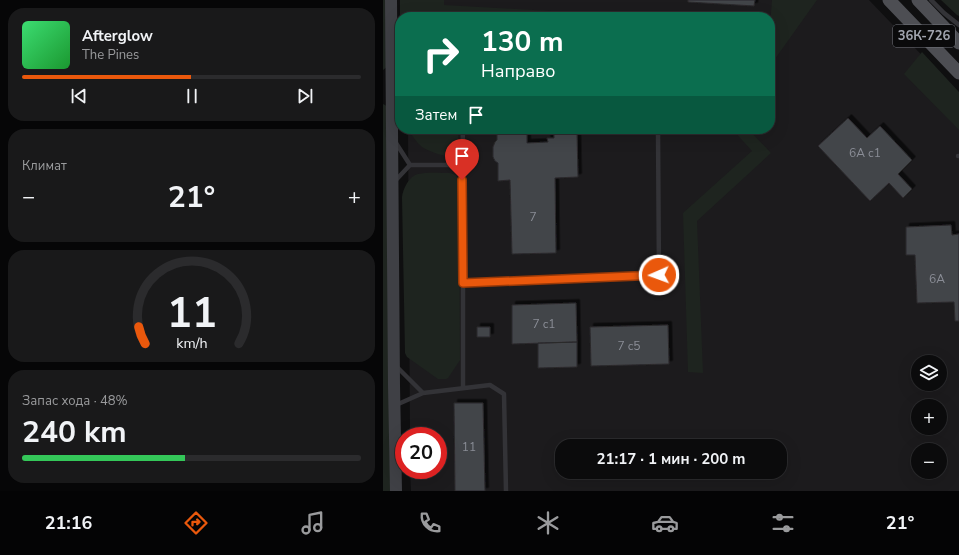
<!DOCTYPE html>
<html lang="ru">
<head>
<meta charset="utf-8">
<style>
	body { margin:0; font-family:"Nunito Sans",sans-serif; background:#19191a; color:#f1f3f6; height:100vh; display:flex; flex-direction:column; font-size:15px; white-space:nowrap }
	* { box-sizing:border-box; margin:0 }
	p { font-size:13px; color:#9a9b9d }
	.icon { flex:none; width:22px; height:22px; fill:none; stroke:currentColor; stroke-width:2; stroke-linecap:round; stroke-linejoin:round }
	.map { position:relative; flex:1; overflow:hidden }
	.sheet { display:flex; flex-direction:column; gap:8px; padding:8px; background:#060607; width:383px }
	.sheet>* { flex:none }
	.guide { position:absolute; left:12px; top:12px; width:380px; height:122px; border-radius:16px; box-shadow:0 4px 16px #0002,0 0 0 1px #2b2b2d; background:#0b6e4f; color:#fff; overflow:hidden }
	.tools { position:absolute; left:528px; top:355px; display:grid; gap:8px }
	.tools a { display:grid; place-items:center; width:36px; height:36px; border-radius:50%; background:#0b0b0c; box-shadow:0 4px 16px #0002,0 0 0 1px #2b2b2d; font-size:20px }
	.speed { position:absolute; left:12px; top:427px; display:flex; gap:8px; font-size:20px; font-weight:700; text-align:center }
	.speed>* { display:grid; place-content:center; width:52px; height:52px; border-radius:50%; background:#0b0b0c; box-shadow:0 4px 16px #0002,0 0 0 1px #2b2b2d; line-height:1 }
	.speed .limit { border:6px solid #d22; background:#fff; color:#111 }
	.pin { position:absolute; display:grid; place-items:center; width:34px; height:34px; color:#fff; margin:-41px -17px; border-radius:50% 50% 50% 0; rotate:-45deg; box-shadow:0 0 4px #0007 }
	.pin .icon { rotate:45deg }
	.me { position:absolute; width:44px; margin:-22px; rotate:268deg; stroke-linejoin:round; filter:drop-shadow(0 0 3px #0008) }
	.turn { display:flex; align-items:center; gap:14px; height:84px; padding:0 20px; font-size:18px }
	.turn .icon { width:52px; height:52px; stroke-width:2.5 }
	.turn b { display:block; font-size:28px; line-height:34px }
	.then { display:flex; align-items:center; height:38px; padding:0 20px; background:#0003; gap:8px; font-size:15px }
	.big { font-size:30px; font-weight:700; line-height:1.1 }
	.sheet .widget { flex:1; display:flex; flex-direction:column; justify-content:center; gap:6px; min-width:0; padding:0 14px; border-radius:16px; background:#19191a }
	.sheet .dial { align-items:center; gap:0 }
	.dial svg { height:104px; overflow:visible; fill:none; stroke:#2b2b2d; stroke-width:7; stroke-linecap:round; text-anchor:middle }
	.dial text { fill:#f1f3f6; stroke:none }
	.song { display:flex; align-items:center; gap:12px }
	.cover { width:48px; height:48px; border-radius:6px; background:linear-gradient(135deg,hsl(140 70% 55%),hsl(130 70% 35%)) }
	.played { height:4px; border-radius:2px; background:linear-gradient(90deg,#ea580c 50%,#2b2b2d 50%) }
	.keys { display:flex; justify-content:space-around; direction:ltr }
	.heat { display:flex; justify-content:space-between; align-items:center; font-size:22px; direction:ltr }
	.charge { height:6px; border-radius:3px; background:linear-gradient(90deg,#34c759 48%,#2b2b2d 0) }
	.trip { position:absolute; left:172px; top:439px; width:232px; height:40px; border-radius:16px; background:#0b0b0c; box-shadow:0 4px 16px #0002,0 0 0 1px #2b2b2d; font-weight:700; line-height:40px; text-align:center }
	.dock { display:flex; height:64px; justify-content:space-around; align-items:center; background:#040405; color:#9a9b9d }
	.dock .icon { width:28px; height:28px }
	.dock .on { color:#ea580c }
	.dock b { font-size:18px; color:#f1f3f6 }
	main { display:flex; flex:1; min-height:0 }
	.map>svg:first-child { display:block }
	.built { fill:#1c1b1d; fill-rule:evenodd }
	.green { fill:#1e241f }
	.building { fill:#434448; stroke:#2a292c; filter:url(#shadow) }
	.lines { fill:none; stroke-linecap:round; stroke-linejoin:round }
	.lane { stroke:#333337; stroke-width:4.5 }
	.secondary { stroke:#3f4045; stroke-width:12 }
	.primary { stroke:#4d4e53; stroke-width:13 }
	.route-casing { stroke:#983908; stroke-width:10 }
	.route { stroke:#ea580c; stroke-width:7 }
	.labels { text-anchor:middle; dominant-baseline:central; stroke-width:3; stroke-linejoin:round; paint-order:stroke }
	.number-label { font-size:12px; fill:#8a8d96 }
	.shield { fill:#0a0a0b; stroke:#74767e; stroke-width:1 }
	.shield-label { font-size:13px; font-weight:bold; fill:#a2a5b0 }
</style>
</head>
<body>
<main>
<section class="sheet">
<div class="widget">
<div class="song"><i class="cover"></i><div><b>Afterglow</b><p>The Pines</p></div></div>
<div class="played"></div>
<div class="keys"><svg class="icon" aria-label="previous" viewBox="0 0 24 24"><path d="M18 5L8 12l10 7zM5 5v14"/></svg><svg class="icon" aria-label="pause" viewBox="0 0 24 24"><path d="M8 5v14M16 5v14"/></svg><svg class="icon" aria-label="next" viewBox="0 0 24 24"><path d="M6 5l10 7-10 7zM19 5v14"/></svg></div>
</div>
<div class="widget"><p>Климат</p>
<div class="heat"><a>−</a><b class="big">21°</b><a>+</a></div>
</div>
<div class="widget dial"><svg viewBox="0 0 100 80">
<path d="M14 69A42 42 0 1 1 86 69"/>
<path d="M14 69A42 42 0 0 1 9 56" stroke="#ea580c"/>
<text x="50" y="56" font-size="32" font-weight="700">11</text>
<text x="50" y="72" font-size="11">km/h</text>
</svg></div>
<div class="widget"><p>Запас хода · 48%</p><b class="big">240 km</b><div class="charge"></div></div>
</section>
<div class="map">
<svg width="576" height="491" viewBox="0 0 576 491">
	<defs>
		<filter id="shadow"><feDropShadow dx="3.5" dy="-3.5" stdDeviation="0" flood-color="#0009"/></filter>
	</defs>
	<rect width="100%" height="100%" fill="#0f0f10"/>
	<path class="built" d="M24,0H486L576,94V491H28L27,470H55V436H27L25,129H387V17H24ZM535,362H557V384H535ZM535,406H557V428H535ZM179,446H397V472H179ZM535,450H557V472H535Z"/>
	<path class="green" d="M0,0H5L4,67L0,70Z
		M17,0H61V5L220,14V17H17Z
		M389,0H434L387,66V25Z
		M558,0H576V16L574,15Z
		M539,52L576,92V130L521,74Z
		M0,104L2,105L6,108L11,491H0Z
		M25,129H75C75,135 77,150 74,154C69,161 45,151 39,147C33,142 29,135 25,129Z
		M349,129H365L388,153L314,221L320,373L305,372L300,213L369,151Z
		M67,173L73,175L76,181L77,360L65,378L63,379H55L24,357L22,353L19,197C20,189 26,176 35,174C43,172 58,173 67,173Z"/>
	<path class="building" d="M305,0H372L371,6L305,2Z
		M465,118L484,138L497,126L529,160L515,174L529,189L520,198L506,183L487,201L435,146Z
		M144,132V143L165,142L164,138H171V132H194L195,177L172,178L173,253L129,254L127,180L115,181V163L112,161L110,157V147L112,142L114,140V133Z
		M568,225L569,235L576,234V321H572L571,302L534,303L532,255H523V227Z
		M193,303L194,342L129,344V305Z
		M285,325L286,364L208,366L207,327Z
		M94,327H107V337H94Z
		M194,342V367L155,368V343Z
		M71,403H100L102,491H72Z"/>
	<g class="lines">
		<path class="lane" d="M548,0L561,13L576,25
			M13,143L27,165
			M575,156H576
			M79,165L80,283V388
			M12,181L27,165H79L80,129
			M80,283L276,275L275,129
			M13,366L40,393
			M13,405L40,393L107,385L121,394L123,491"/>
		<path class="secondary" d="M8,0L11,385L13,491"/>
		<path class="primary" d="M506,0L576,73
			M535,0L576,43"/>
	</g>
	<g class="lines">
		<g class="route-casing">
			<path id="route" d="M79,180L80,283L276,275"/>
		</g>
		<use href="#route" class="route"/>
	</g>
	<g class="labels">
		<g class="number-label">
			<text x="482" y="153">6А с1</text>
			<text x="150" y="217">7</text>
			<text x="554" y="279">6А</text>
			<text x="161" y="324">7 с1</text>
			<text x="246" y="346">7 с5</text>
			<text x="86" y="447">11</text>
		</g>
		<rect class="shield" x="510" y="25" width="62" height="22" rx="3"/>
		<g class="shield-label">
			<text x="541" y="36">36К-726</text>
		</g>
	</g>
</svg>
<div class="tools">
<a><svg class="icon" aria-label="layers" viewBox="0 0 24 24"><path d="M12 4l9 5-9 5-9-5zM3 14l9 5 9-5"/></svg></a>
<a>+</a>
<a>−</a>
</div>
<div class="speed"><div class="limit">20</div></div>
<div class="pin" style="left:79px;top:180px;background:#d93025"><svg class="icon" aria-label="arrive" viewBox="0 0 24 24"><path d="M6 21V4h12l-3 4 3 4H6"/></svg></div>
<svg class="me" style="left:276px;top:275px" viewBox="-20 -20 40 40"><circle r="17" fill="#ea580c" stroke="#fff" stroke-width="3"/><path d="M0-11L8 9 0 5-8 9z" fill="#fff"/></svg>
<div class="trip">21:17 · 1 мин · 200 m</div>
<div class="guide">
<div class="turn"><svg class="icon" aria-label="right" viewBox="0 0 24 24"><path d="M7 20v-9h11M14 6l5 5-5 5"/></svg><div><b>130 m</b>Направо</div></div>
<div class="then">Затем<svg class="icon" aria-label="arrive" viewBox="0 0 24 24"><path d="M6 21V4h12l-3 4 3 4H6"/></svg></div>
</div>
</div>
</main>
<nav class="dock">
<b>21:16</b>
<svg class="icon on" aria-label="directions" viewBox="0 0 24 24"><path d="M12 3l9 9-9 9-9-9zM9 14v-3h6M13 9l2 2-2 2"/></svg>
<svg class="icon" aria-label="music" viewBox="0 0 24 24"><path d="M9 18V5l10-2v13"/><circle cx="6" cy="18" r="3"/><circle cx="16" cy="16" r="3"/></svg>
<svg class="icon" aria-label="phone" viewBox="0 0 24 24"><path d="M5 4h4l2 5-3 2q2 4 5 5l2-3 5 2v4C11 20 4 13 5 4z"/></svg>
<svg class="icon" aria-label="climate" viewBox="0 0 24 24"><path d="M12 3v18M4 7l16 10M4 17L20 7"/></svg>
<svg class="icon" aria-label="car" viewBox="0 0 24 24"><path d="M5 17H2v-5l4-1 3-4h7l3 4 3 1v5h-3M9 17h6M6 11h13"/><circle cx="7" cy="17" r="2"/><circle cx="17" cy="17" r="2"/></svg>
<svg class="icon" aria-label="filters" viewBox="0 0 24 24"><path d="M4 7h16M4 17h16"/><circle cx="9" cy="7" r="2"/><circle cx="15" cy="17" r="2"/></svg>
<b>21°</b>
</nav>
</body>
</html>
